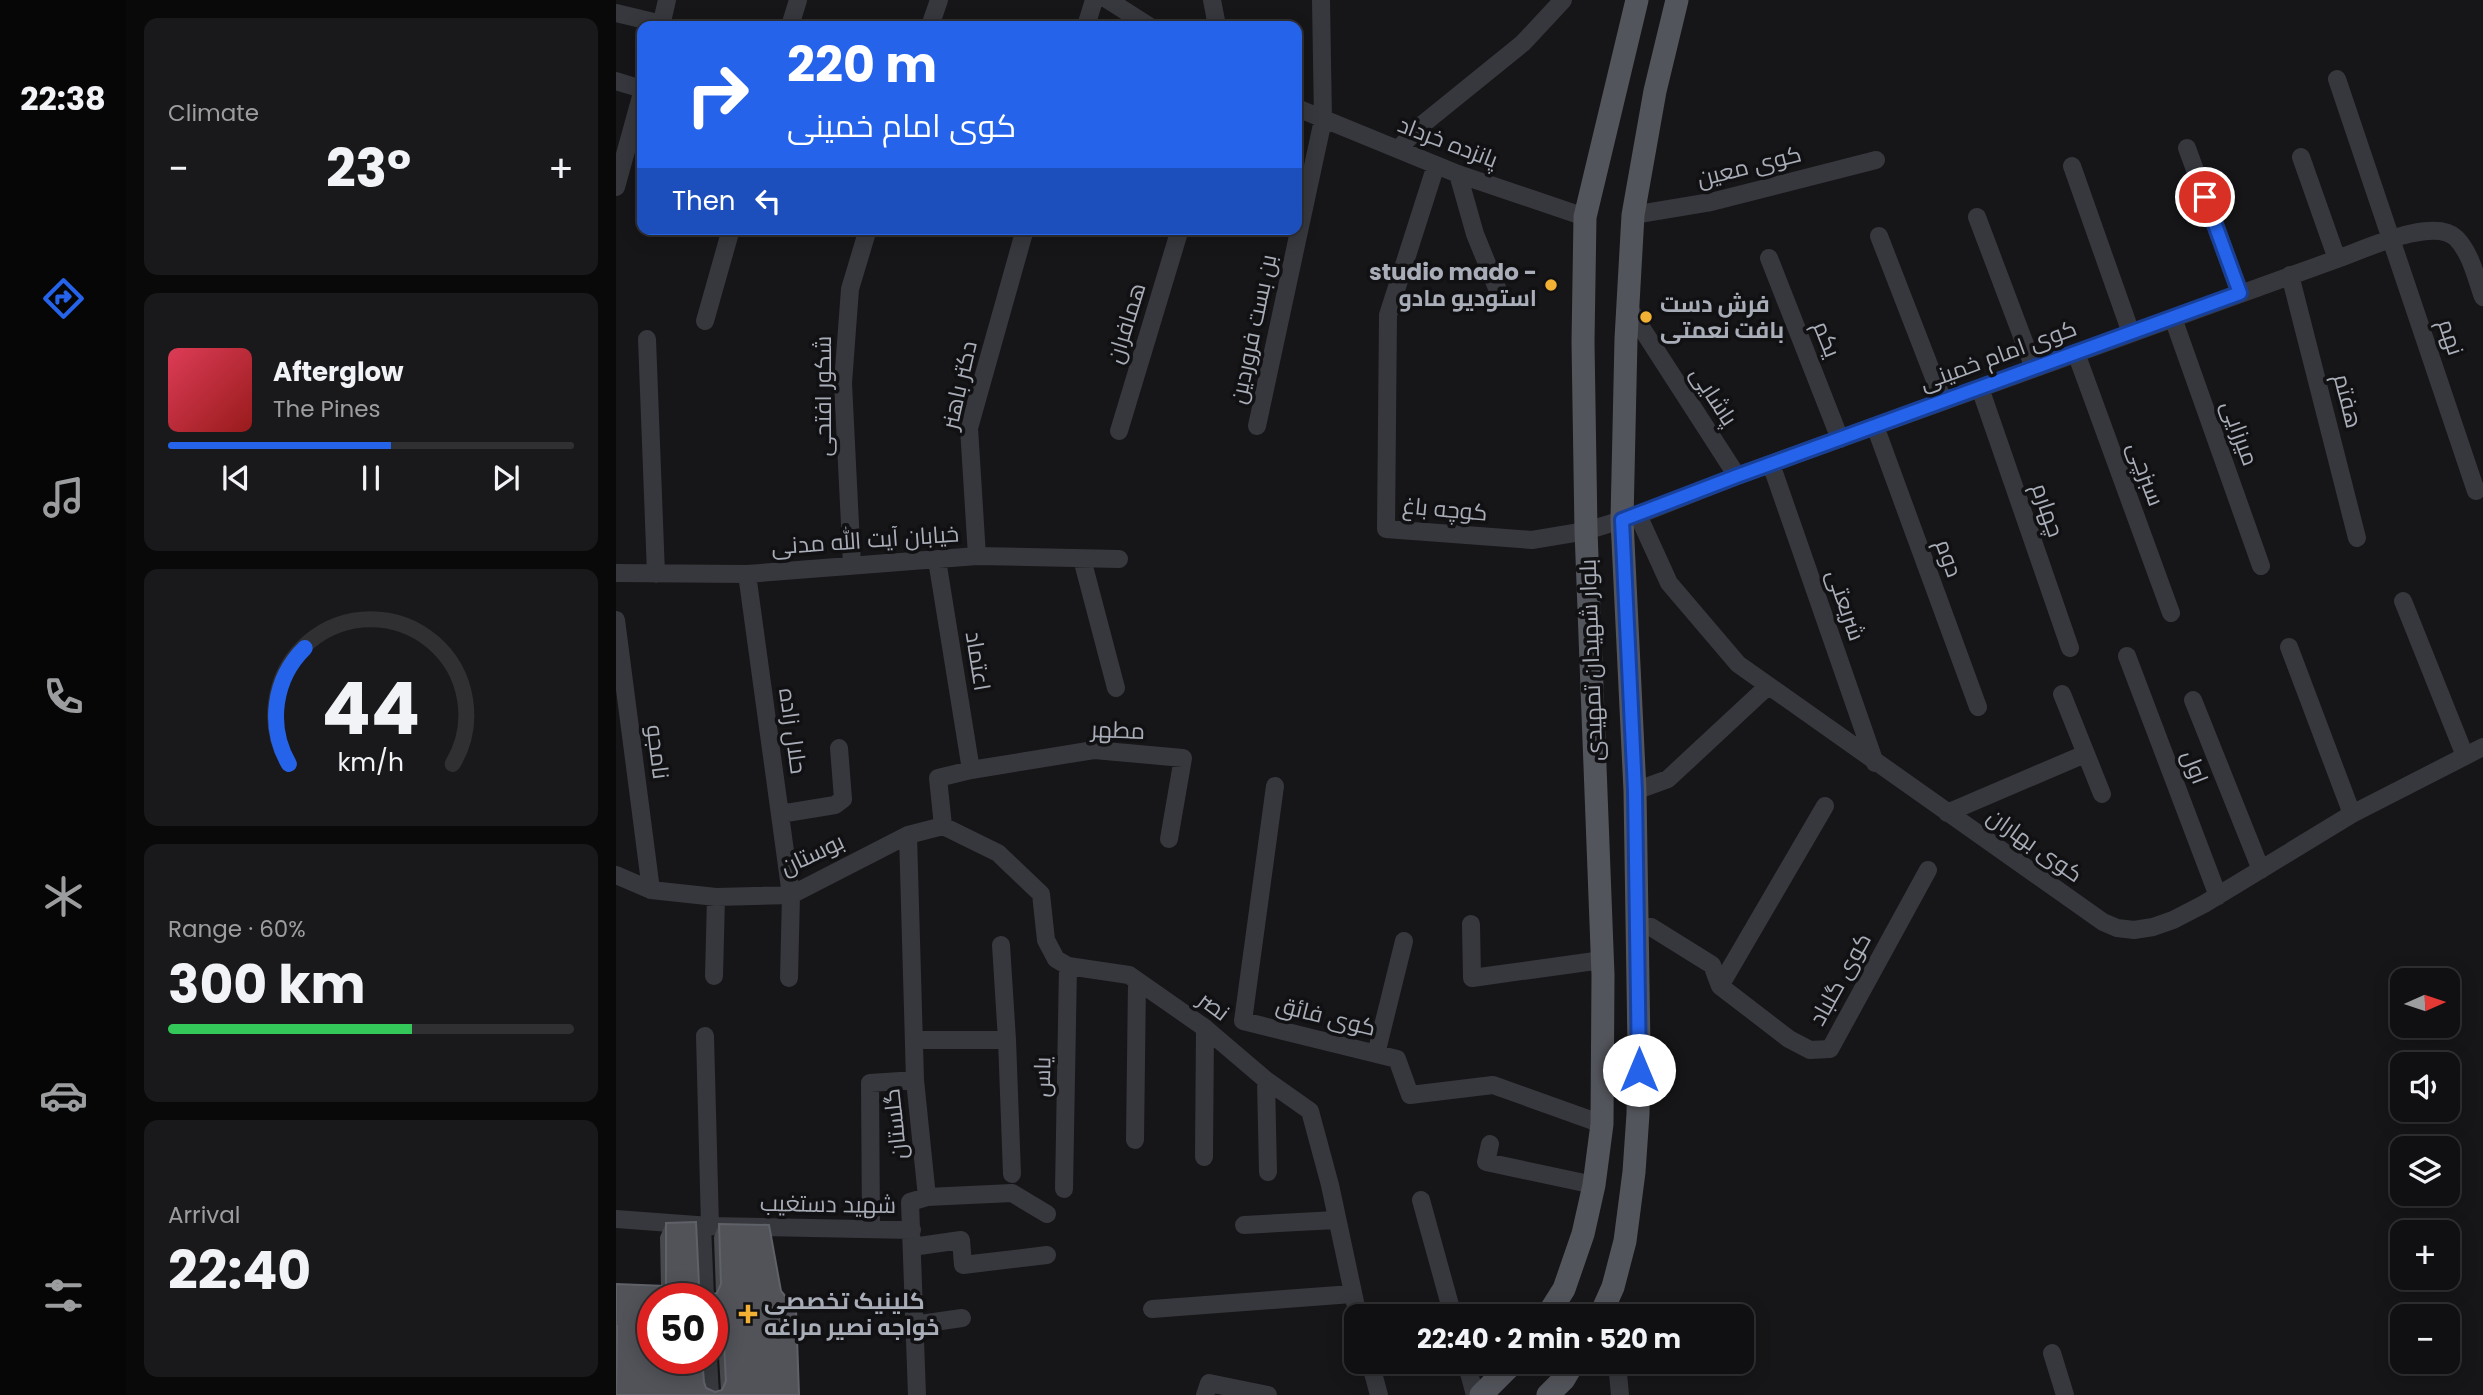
<!DOCTYPE html>
<html lang="en">
<head>
<meta charset="utf-8">
<style>
	body { margin:0; font-family:Poppins,Cairo,sans-serif; background:#19191b; color:#f1f3f6; height:100vh; display:flex; flex-direction:column; font-size:26px; white-space:nowrap }
	* { box-sizing:border-box; margin:0 }
	p { font-size:23px; color:#9c9d9f }
	.icon { flex:none; width:38px; height:38px; fill:none; stroke:currentColor; stroke-width:2; stroke-linecap:round; stroke-linejoin:round }
	.map { position:relative; flex:1; overflow:hidden }
	.drawer { display:flex; flex-direction:column; gap:18px; padding:18px; background:#09090a; width:490px }
	.drawer>* { flex:none }
	.guide { position:absolute; left:21px; top:21px; width:665px; height:214px; border-radius:14px; box-shadow:0 4px 18px #0003,0 0 0 2px #303032; background:#2563eb; color:#fff; overflow:hidden }
	.needle { width:46px; rotate:87deg }
	.buttons { position:absolute; left:1774px; top:968px; display:grid; gap:14px }
	.buttons a { display:grid; place-items:center; width:70px; height:70px; border-radius:14px; background:#101012; box-shadow:0 4px 18px #0003,0 0 0 2px #303032; font-size:35px }
	.speed { position:absolute; left:21px; top:1283px; display:flex; gap:14px; font-size:35px; font-weight:700; text-align:center }
	.speed>* { display:grid; place-content:center; width:91px; height:91px; border-radius:50%; background:#101012; box-shadow:0 4px 18px #0003,0 0 0 2px #303032; line-height:1 }
	.speed .limit { border:10px solid #d22; background:#fff; color:#111 }
	.pin { position:absolute; display:grid; place-items:center; width:60px; height:60px; color:#fff; margin:-30px; border:4px solid #fff; border-radius:50%; box-shadow:0 2px 7px #0007 }
	.me { position:absolute; width:77px; margin:-38px; rotate:0deg; stroke-linejoin:round; filter:drop-shadow(0 0 5px #0008) }
	.turn { display:flex; align-items:center; gap:24px; height:147px; padding:0 35px; font-size:32px }
	.turn .icon { width:91px; height:91px; stroke-width:2.5 }
	.turn b { display:block; font-size:49px; line-height:60px }
	.then { display:flex; align-items:center; height:66px; padding:0 35px; background:#0003; gap:14px; font-size:26px }
	.big { font-size:52px; font-weight:700; line-height:1.1 }
	.drawer .widget { flex:1; display:flex; flex-direction:column; justify-content:center; gap:10px; min-width:0; padding:0 24px; border-radius:14px; background:#19191b }
	.drawer .dial { align-items:center; gap:0 }
	.dial svg { height:182px; overflow:visible; fill:none; stroke:#303032; stroke-width:7; stroke-linecap:round; text-anchor:middle }
	.dial text { fill:#f1f3f6; stroke:none }
	.song { display:flex; align-items:center; gap:21px }
	.cover { width:84px; height:84px; border-radius:10px; background:linear-gradient(135deg,hsl(350 70% 55%),hsl(0 70% 35%)) }
	.played { height:7px; border-radius:4px; background:linear-gradient(90deg,#2563eb 55%,#303032 55%) }
	.keys { display:flex; justify-content:space-around; direction:ltr }
	.heat { display:flex; justify-content:space-between; align-items:center; font-size:38px; direction:ltr }
	.charge { height:10px; border-radius:5px; background:linear-gradient(90deg,#34c759 60%,#303032 0) }
	.trip { position:absolute; left:728px; top:1304px; width:410px; height:70px; border-radius:14px; background:#101012; box-shadow:0 4px 18px #0003,0 0 0 2px #303032; font-weight:700; line-height:70px; text-align:center }
	main { display:flex; flex:1; min-height:0 }
	.dock { display:flex; flex-direction:column; width:126px; justify-content:space-around; align-items:center; background:#060607; color:#9c9d9f }
	.dock .icon { width:49px; height:49px }
	.dock .on { color:#2563eb }
	.dock b { font-size:32px; color:#f1f3f6 }
	.map>svg:first-child { display:block }
	.lines { fill:none; stroke-linecap:round; stroke-linejoin:round }
	.minor { stroke:#37383d; stroke-width:18 }
	.major { stroke:#53555c; stroke-width:23 }
	.wall { fill:#47494d; fill-rule:evenodd }
	.building { fill:#525359; stroke:#5f6168; stroke-width:2; fill-rule:evenodd }
	.route-casing { stroke:#184099; stroke-width:18 }
	.route { stroke:#2563eb; stroke-width:12 }
	.poi-dot { fill:#f2b134; stroke:#111113; stroke-width:2.5 }
	.labels { text-anchor:middle; dominant-baseline:central; stroke-width:7; stroke-linejoin:round; paint-order:stroke }
	.street-label { font-size:23px; fill:#a8adb8; stroke:#111113 }
	.poi-label { font-size:23px; font-weight:bold; fill:#a8adb8; stroke:#111113; text-anchor:start }
</style>
</head>
<body>
<main>
<nav class="dock">
<b>22:38</b>
<svg class="icon on" aria-label="directions" viewBox="0 0 24 24"><path d="M12 3l9 9-9 9-9-9zM9 14v-3h6M13 9l2 2-2 2"/></svg>
<svg class="icon" aria-label="music" viewBox="0 0 24 24"><path d="M9 18V5l10-2v13"/><circle cx="6" cy="18" r="3"/><circle cx="16" cy="16" r="3"/></svg>
<svg class="icon" aria-label="phone" viewBox="0 0 24 24"><path d="M5 4h4l2 5-3 2q2 4 5 5l2-3 5 2v4C11 20 4 13 5 4z"/></svg>
<svg class="icon" aria-label="climate" viewBox="0 0 24 24"><path d="M12 3v18M4 7l16 10M4 17L20 7"/></svg>
<svg class="icon" aria-label="car" viewBox="0 0 24 24"><path d="M5 17H2v-5l4-1 3-4h7l3 4 3 1v5h-3M9 17h6M6 11h13"/><circle cx="7" cy="17" r="2"/><circle cx="17" cy="17" r="2"/></svg>
<svg class="icon" aria-label="filters" viewBox="0 0 24 24"><path d="M4 7h16M4 17h16"/><circle cx="9" cy="7" r="2"/><circle cx="15" cy="17" r="2"/></svg>
</nav>
<section class="drawer">
<div class="widget"><p>Climate</p>
<div class="heat"><a>−</a><b class="big">23°</b><a>+</a></div>
</div>
<div class="widget">
<div class="song"><i class="cover"></i><div><b>Afterglow</b><p>The Pines</p></div></div>
<div class="played"></div>
<div class="keys"><svg class="icon" aria-label="previous" viewBox="0 0 24 24"><path d="M18 5L8 12l10 7zM5 5v14"/></svg><svg class="icon" aria-label="pause" viewBox="0 0 24 24"><path d="M8 5v14M16 5v14"/></svg><svg class="icon" aria-label="next" viewBox="0 0 24 24"><path d="M6 5l10 7-10 7zM19 5v14"/></svg></div>
</div>
<div class="widget dial"><svg viewBox="0 0 100 80">
<path d="M14 69A42 42 0 1 1 86 69"/>
<path d="M14 69A42 42 0 0 1 21 18" stroke="#2563eb"/>
<text x="50" y="56" font-size="32" font-weight="700">44</text>
<text x="50" y="72" font-size="11">km/h</text>
</svg></div>
<div class="widget"><p>Range · 60%</p><b class="big">300 km</b><div class="charge"></div></div>
<div class="widget"><p>Arrival</p><b class="big">22:40</b></div>
</section>
<div class="map">
<svg width="1867" height="1395" viewBox="0 0 1867 1395">
	<rect width="100%" height="100%" fill="#161618"/>
	<g class="lines">
		<path class="minor" d="M492,0L533,26
			M596,0L601,26
			M0,13L46,24
			M45,26L51,0
			M174,26L182,0
			M314,26L323,0
			M470,26L478,0
			M1721,79L1860,491
			M0,81L26,89
			M681,108L842,174L969,217
			M1571,148L1624,293
			M782,149L807,124L907,43L947,0
			M1685,157L1721,259
			M820,165L772,315L770,529L916,540L970,531L1022,515L1121,476L1721,259C1747,250 1818,216 1840,238C1855,253 1860,278 1867,297
			M1456,166L1515,333
			M842,174L859,234L883,293
			M0,187L26,93
			M1017,215L1095,202L1260,160
			M1361,217L1418,368
			M1263,236L1327,401
			M1153,258L1224,439
			M1674,275L1741,538
			M1012,307L1121,476
			M1557,318L1645,566
			M89,321L115,229
			M31,339L40,574
			M1460,353L1555,613
			M1364,388L1454,648
			M641,426L707,120L705,0
			M1259,426L1362,707
			M503,431L564,229
			M1155,464L1259,763
			M1022,515L1053,583L1122,664L1487,922L1501,928L1518,930L1537,927L1557,920L1588,904L1736,814L1867,747
			M361,556L353,428L409,229
			M466,559L500,688
			M321,560L355,770
			M236,565L227,383L234,289L252,229
			M0,573L131,574L361,556L503,559
			M131,574L175,895L173,978
			M1787,601L1849,756
			M0,620L35,890
			M1673,647L1736,814
			M1511,656L1602,896
			M1446,694L1486,794
			M1577,700L1645,870
			M659,786L627,1021L781,1059L794,1095L877,1085L986,1124
			M1019,791L1052,779L1152,686
			M1331,813L1469,754
			M164,814L219,805L227,799L223,748
			M327,826L382,853L425,894L430,940L440,959L452,966L513,975L589,1028L650,1080L694,1111L714,1185L742,1316
			M292,835L299,1080L311,1197L294,1202L301,1395
			M0,875L35,890L100,897L175,895L292,835L327,826L322,778L355,770L478,750L567,758L553,839
			M855,924L856,978L986,960
			M1021,927H1035L1096,965L1104,986L1173,1039L1194,1050L1214,1049L1312,870
			M385,945L391,1040L396,1174
			M98,976L100,897
			M1104,986L1209,806
			M89,1036L94,1226
			M298,1040H391
			M760,1054L788,941
			M650,1080L652,1172
			M519,1140L521,981
			M874,1144L870,1162L978,1185
			M588,1157L589,1028
			M448,1189L452,966
			M311,1197L396,1193L431,1214
			M805,1200L837,1316
			M0,1219L94,1226L296,1230
			M86,1225L89,1298
			M628,1225L720,1220
			M255,1229L254,1083L299,1080
			M296,1247L345,1240L347,1265L431,1255
			M536,1309L736,1294
			M297,1325L346,1318
			M1436,1353L1449,1395
			M92,1358L94,1395
			M754,1362L763,1395
			M850,1362L859,1395
			M1001,1362L1004,1395
			M589,1395L593,1383L652,1395"/>
		<path class="major" d="M931,1316L948,1289L967,1234L978,1185L986,1124L987,975L970,531L967,342L969,217L1021,0
			M984,1316L997,1287L1009,1241L1018,1172L1022,1114L1023,1048L1019,791L1006,520L1010,339L1017,215L1039,91L1061,0
			M865,1395L898,1362
			M932,1395L948,1379L958,1362"/>
	</g>
	<path class="wall" d="M50,1223L83,1285L88,1294L94,1295L100,1293L98,1237L103,1224L183,1395H0V1284L45,1286L44,1237ZM37,1298H96V1348H98L103,1357L105,1390L99,1392L90,1388Z"/>
	<path class="building" d="M80,1222L83,1285L88,1294L94,1295L101,1293L105,1284L103,1224L153,1225L165,1291L180,1309L183,1395H0L1,1326H0V1284L50,1286V1223ZM37,1298H96V1333L103,1334L108,1343L110,1381L106,1390L99,1392L90,1388L88,1382L86,1358H37Z"/>
	<g class="lines">
		<g class="route-casing">
			<path id="route" d="M1023,1070L1019,791L1006,520L1121,476L1624,293L1589,197"/>
		</g>
		<use href="#route" class="route"/>
	</g>
	<g class="poi-dot">
		<circle cx="935" cy="285" r="7"/>
		<circle cx="1030" cy="317" r="7"/>
		<path d="M128.5 1303.5h7v7h7v7h-7v7h-7v-7h-7v-7h7z"/>
	</g>
	<g class="labels">
		<g class="street-label">
			<text transform="translate(832 142) rotate(21)">پانزده خرداد</text>
			<text transform="translate(1133 166) rotate(-14)">کوی معین</text>
			<text transform="translate(510 323) rotate(-73)">همافران</text>
			<text transform="translate(637 329) rotate(-78)">بن بست فروردین</text>
			<text transform="translate(1835 337) rotate(72)">نهم</text>
			<text transform="translate(1211 339) rotate(68)">یکم</text>
			<text transform="translate(1382 355) rotate(-20)">کوی امام خمینی</text>
			<text transform="translate(343 385) rotate(-77)">دکتر باهنر</text>
			<text transform="translate(207 396) rotate(-90)">شکور افتحی</text>
			<text transform="translate(1098 396) rotate(57)">پاشایی</text>
			<text transform="translate(1732 401) rotate(76)">هفتم</text>
			<text transform="translate(1624 433) rotate(70)">میرزایی</text>
			<text transform="translate(1530 474) rotate(70)">سبزچی</text>
			<text transform="translate(829 509) rotate(5)">کوچه باغ</text>
			<text transform="translate(1432 510) rotate(71)">چهارم</text>
			<text transform="translate(249 540) rotate(-4)">خیابان آیت الله مدنی</text>
			<text transform="translate(1333 558) rotate(70)">دوم</text>
			<text transform="translate(1230 605) rotate(71)">شریعتی</text>
			<text transform="translate(975 660) rotate(-92)">بلوار شهیدان تمهیدی</text>
			<text transform="translate(362 661) rotate(81)">اعتماد</text>
			<text transform="translate(502 730) rotate(2)">مطهر</text>
			<text transform="translate(177 731) rotate(82)">حلال زاده</text>
			<text transform="translate(42 752) rotate(83)">نامجو</text>
			<text transform="translate(1579 767) rotate(69)">اول</text>
			<text transform="translate(1419 845) rotate(35)">کوی بهاران</text>
			<text transform="translate(196 854) rotate(-25)">بوستان</text>
			<text transform="translate(1224 979) rotate(-61)">کوی گلباد</text>
			<text transform="translate(598 1006) rotate(37)">نصر</text>
			<text transform="translate(710 1016) rotate(14)">کوی فائق</text>
			<text transform="translate(426 1077) rotate(-89)">یاس</text>
			<text transform="translate(279 1124) rotate(-96)">گلستان</text>
			<text transform="translate(212 1204) rotate(1)">شهید دستغیب</text>
		</g>
		<g class="poi-label">
			<text x="921" y="272" text-anchor="end">studio mado -<tspan x="921" dy="26">استودیو مادو</tspan></text>
			<text x="1044" y="304">فرش دست<tspan x="1044" dy="26">بافت نعمتی</tspan></text>
			<text x="148" y="1301">کلینیک تخصصی<tspan x="148" dy="26">خواجه نصیر مراغه</tspan></text>
		</g>
	</g>
</svg>
<div class="buttons">
<a><svg class="needle" viewBox="-14 -14 28 28"><path d="M0-13l5 13h-10z" fill="#e53935"/><path d="M0 13l5-13h-10z" fill="#9c9d9f"/></svg></a>
<a><svg class="icon" aria-label="sound" viewBox="0 0 24 24"><path d="M4 9h4l5-4v14l-5-4H4zM17 9q2 3 0 6"/></svg></a>
<a><svg class="icon" aria-label="layers" viewBox="0 0 24 24"><path d="M12 4l9 5-9 5-9-5zM3 14l9 5 9-5"/></svg></a>
<a>+</a>
<a>−</a>
</div>
<div class="speed"><div class="limit">50</div></div>
<div class="pin" style="left:1589px;top:197px;background:#d93025"><svg class="icon" aria-label="arrive" viewBox="0 0 24 24"><path d="M6 21V4h12l-3 4 3 4H6"/></svg></div>
<svg class="me" style="left:1023px;top:1070px" viewBox="-20 -20 40 40"><circle r="19" fill="#fff"/><path d="M0-13L10 11 0 6-10 11z" fill="#2563eb"/></svg>
<div class="trip">22:40 · 2 min · 520 m</div>
<div class="guide">
<div class="turn"><svg class="icon" aria-label="right" viewBox="0 0 24 24"><path d="M7 20v-9h11M14 6l5 5-5 5"/></svg><div><b>220 m</b>کوی امام خمینی</div></div>
<div class="then">Then<svg class="icon" aria-label="left" viewBox="0 0 24 24"><path d="M17 20v-9H6M10 6l-5 5 5 5"/></svg></div>
</div>
</div>
</main>
</body>
</html>
